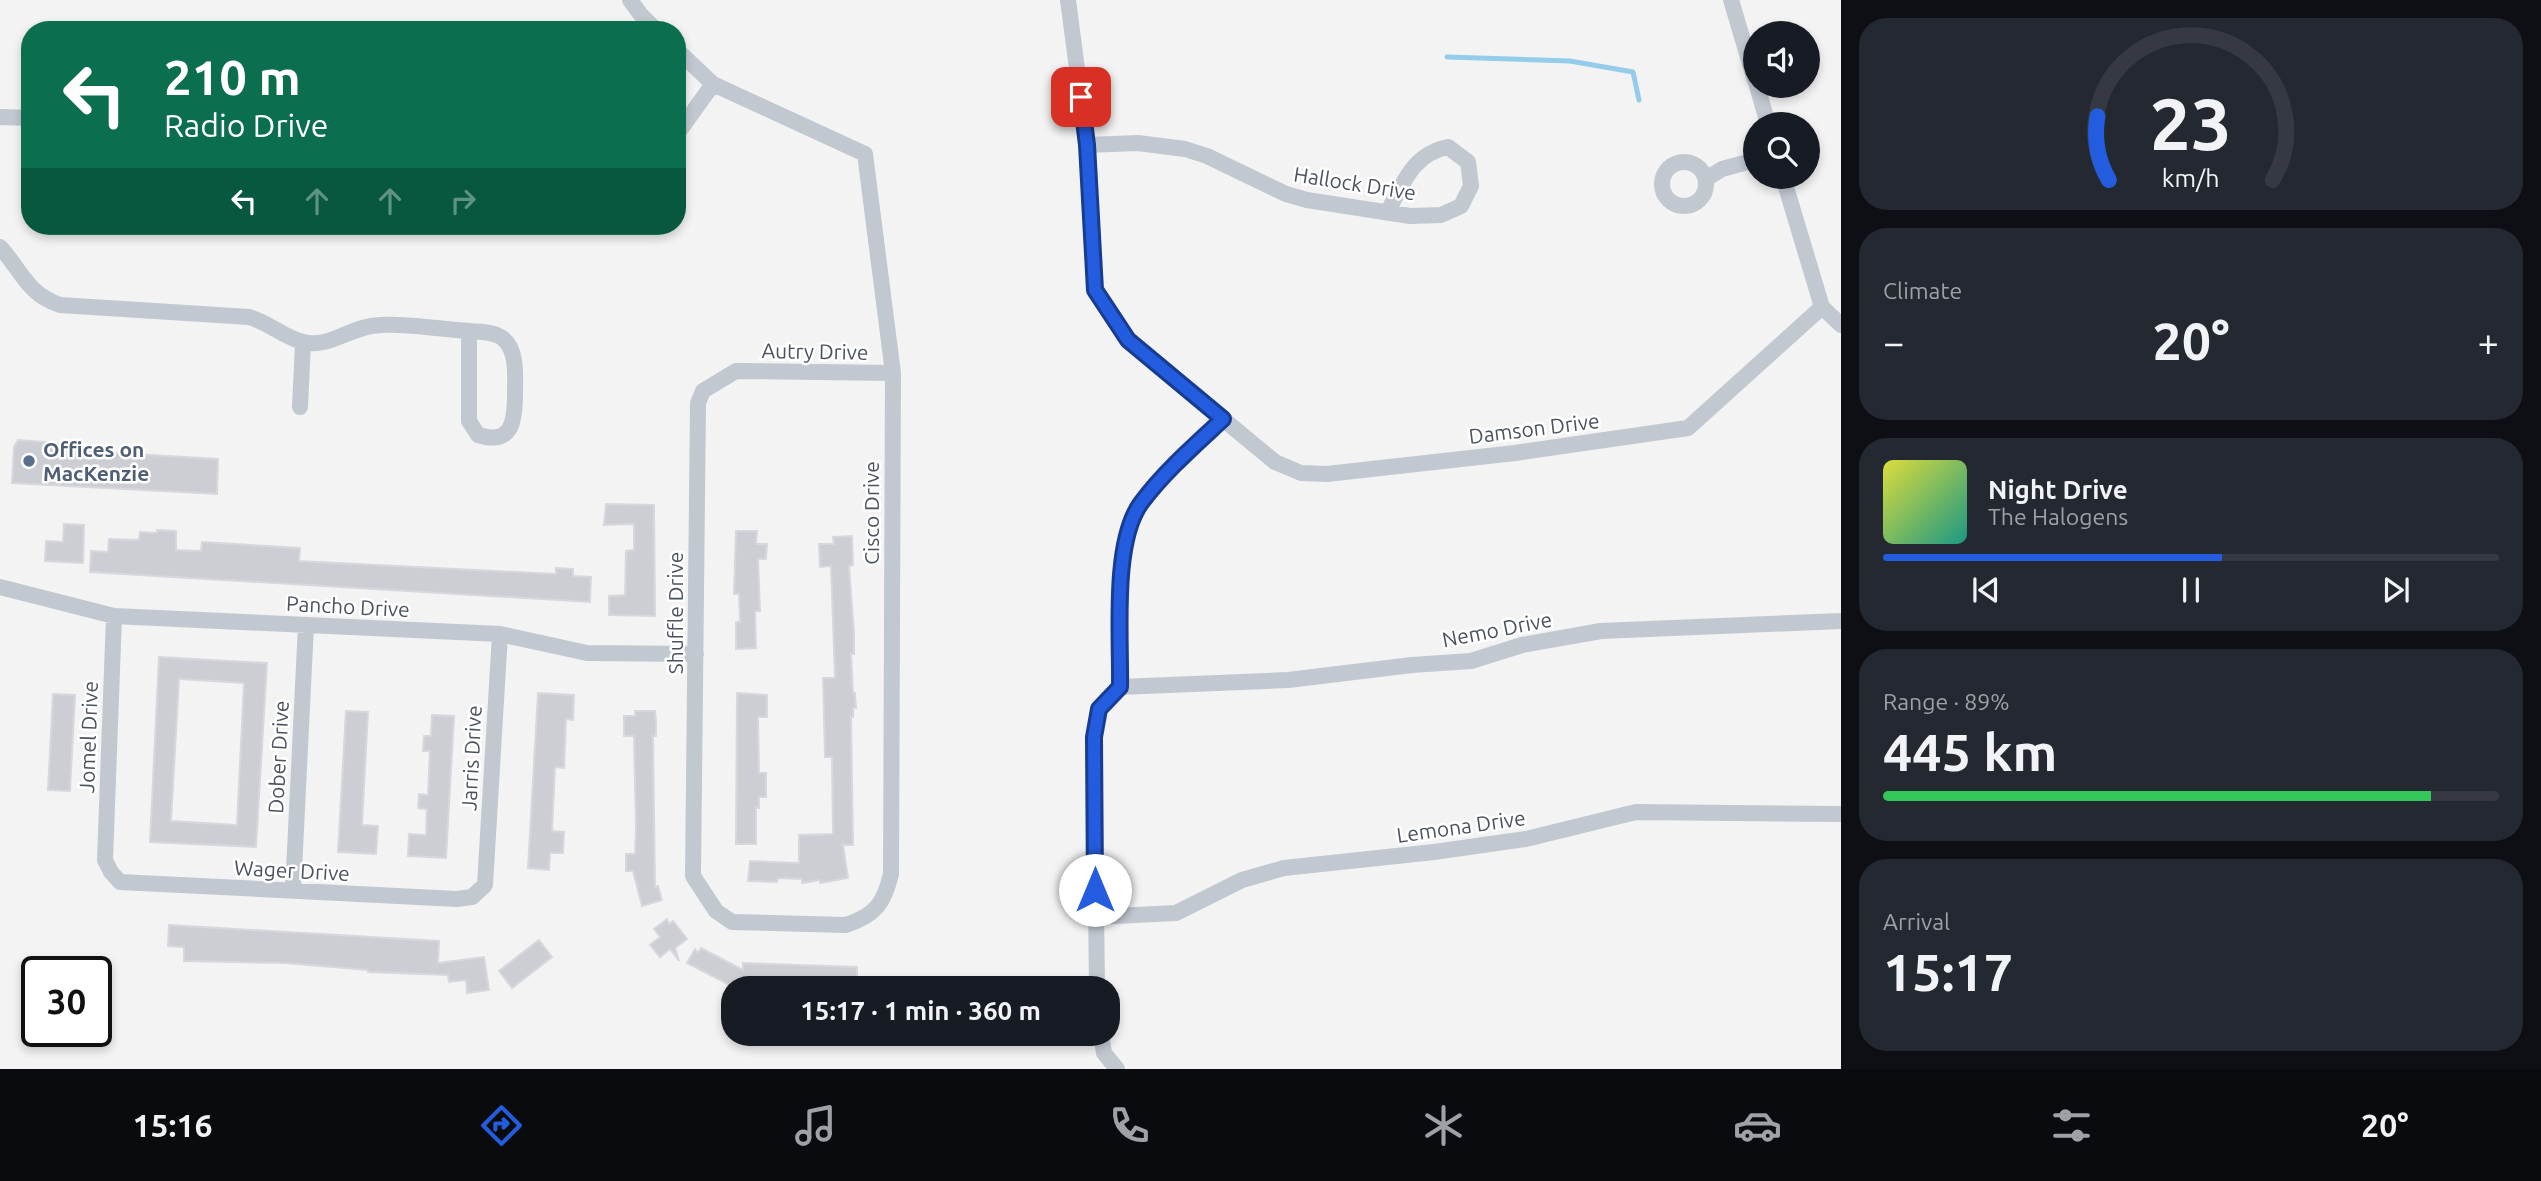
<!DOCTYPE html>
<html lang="en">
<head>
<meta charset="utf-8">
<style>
	body { margin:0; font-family:Ubuntu,sans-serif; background:#242831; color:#f1f3f6; height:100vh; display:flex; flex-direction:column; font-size:26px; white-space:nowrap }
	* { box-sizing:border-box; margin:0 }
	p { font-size:23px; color:#9ea1a6 }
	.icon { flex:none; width:38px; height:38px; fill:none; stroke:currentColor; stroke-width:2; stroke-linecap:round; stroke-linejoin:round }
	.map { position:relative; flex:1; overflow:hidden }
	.drawer { display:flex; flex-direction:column; gap:18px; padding:18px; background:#0d0f14; width:700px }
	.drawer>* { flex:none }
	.banner { position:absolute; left:21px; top:21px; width:665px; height:214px; border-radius:28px; box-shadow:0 4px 10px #0003; background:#0b6e4f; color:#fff; overflow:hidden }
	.tools { position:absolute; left:1743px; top:21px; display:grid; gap:14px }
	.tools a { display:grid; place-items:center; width:77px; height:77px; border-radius:50%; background:#171b24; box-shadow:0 4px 10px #0003; font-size:35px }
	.speed { position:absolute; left:21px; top:956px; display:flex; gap:14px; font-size:35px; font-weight:700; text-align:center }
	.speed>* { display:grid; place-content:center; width:91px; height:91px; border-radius:50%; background:#171b24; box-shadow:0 4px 10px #0003; line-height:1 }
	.speed .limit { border:4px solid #111; border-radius:10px; background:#fff; color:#111 }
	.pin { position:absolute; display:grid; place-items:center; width:60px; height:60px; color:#fff; margin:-30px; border-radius:14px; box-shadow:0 4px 10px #0006 }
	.me { position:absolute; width:77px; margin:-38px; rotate:0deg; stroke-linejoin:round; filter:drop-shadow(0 0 5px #0008) }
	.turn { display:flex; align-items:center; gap:24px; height:147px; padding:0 28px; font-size:32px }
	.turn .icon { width:91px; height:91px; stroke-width:2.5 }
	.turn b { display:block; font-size:49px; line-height:60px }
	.lanes { display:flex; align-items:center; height:66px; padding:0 28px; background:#0003; justify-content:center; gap:35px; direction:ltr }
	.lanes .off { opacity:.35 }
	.big { font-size:52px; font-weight:700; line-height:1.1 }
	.drawer .tile { flex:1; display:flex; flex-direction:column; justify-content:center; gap:10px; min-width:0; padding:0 24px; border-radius:28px; background:#242831 }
	.drawer .dial { align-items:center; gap:0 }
	.dial svg { height:182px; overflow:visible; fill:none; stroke:#363941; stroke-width:7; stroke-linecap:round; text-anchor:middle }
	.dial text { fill:#f1f3f6; stroke:none }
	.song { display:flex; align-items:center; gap:21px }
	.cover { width:84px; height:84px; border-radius:10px; background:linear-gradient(135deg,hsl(60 70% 55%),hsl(170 70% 35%)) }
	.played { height:7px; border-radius:4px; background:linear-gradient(90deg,#235cde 55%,#363941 55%) }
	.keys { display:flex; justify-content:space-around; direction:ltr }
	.heat { display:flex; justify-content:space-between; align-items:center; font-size:38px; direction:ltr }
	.charge { height:10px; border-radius:5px; background:linear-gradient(90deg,#34c759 89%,#363941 0) }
	.trip { position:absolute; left:721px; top:976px; width:399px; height:70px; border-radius:28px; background:#171b24; box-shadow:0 4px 10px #0003; font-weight:700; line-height:70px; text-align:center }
	.menu { display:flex; height:112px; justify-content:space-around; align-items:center; background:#090b0e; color:#9ea1a6 }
	.menu .icon { width:49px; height:49px }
	.menu .on { color:#235cde }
	.menu b { font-size:32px; color:#f1f3f6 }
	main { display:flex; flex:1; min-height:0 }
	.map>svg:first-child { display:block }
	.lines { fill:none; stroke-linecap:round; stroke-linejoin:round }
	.stream { stroke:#94ccea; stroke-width:5 }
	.building { fill:#cdced4; stroke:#d7d8dd; stroke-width:2; fill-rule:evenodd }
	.minor { stroke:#c1c8d0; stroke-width:16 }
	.route-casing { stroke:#173c90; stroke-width:18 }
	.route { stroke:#235cde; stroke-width:12 }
	.service-dot { fill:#5c6f8a; stroke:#fff; stroke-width:2.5 }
	.labels { text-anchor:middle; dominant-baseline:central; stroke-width:5; stroke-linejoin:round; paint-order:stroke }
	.street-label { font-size:21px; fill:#4b535f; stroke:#fff }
	.service-label { font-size:21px; font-weight:bold; fill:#4e5e75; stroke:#fff; text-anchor:start }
</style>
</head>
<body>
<main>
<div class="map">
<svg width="1841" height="1069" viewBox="0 0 1841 1069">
	<rect width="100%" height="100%" fill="#f4f3f3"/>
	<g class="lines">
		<path class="stream" d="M1447,57L1570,61L1633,72L1639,100"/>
	</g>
	<path class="building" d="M18,440L83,445V451L218,459L217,494L12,483L14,447Z
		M606,504L654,505L655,616L609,615V596L625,595L626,551L634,550V524L604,525Z
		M64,524L84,525L83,563L45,561L46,541L63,542Z
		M157,530L176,531V550L201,551L202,542L300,548L299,561L556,574V568L573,569V576L591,577L590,602L90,572L91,551L108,552L109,539L139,540L140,532L157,533Z
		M736,531H757L756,544H767L766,559H758L760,611H755L756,648L736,649V622H740L739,594H734Z
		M852,536L853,565L849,566L854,634V654H851L853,693H855L856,708H853V717H851L853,845H843L848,878L820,883V880L802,883V879L778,878L777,882L748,881L750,861L799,863V835L833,834L832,757H825L823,678H835L831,566L820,567L819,544H834L833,537Z
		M159,657L267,663L256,847L150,842ZM179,679L244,683L237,825L171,821Z
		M538,693L574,695L573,720L566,719L564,768L555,767L552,831L564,832L563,853H550L549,870L528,868Z
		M737,693L767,695V717H758L759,773H766V797H759V808H756V844H736Z
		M53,694L75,695L70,791L48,790Z
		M346,711L368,712L362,825L378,826L376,854L338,852Z
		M635,711H655L656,720V736H653L655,887L658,886L662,900L642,906L633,871H626V854H635L636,827L634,736H624V716H635Z
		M432,715L454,716L446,858L408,856L409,834L426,835L427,809L418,808L419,794L428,795L430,751H423L424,736H431Z
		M667,919L669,924L673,921L687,939L675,948L679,961L670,949L660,957L650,945L660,937L654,929Z
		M169,925L439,941L438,963L484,957L489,990L467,993L466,980L449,982L448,975L368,972V970L285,963L184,961V947L168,946Z
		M539,940L552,957L512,988L499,971Z
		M701,948L743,970V963L857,967V985L794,984V989H727L728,984L687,963L695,949L698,953Z"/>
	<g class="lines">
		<path class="minor" d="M630,0L641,15L656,30
			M1068,0L1087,145L1095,290L1128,340L1223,419C1195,446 1164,472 1141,503C1112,543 1121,637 1120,687L1099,709L1094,737L1097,989
			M1731,0L1755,81
			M677,50L713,84L865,154L893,373L891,874C884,903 876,915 846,925L732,922L716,911L693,876L698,403L703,391L736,371L893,373
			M1757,86L1768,124
			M0,117L30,118
			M677,134L713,84
			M1087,145L1138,143L1185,149L1207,156L1286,194L1307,200L1410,216L1441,215L1461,206L1471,186L1468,162L1448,147C1413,154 1404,182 1388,211
			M1662 184a22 22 0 1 1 44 0a22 22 0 1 1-44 0Z
			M1783,177L1822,307L1841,325
			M1706,179L1722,169L1755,160
			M0,247C22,271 26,293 60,305L249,317C268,322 283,337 303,342C328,348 347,330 371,326C402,322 437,329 469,331
			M469,331C479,332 491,331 501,337C518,348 515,376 515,393C515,420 513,446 478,435L469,421Z
			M300,407L303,342
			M1223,419L1275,462L1301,473L1327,474L1515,453L1688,428L1822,307
			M0,587L114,616L500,634L587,653L696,654
			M114,616L105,860L111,872L120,882L457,899L472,897L485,885L500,634
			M1120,687L1288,680L1412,665L1471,661L1522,645L1601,631L1841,621
			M293,891L306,625
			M1095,917L1176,913L1242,880L1284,868L1434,852L1526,839L1636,812L1841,814
			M1101,1034L1104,1053L1117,1069"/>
	</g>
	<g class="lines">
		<g class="route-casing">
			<path id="route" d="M1081,97L1087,145L1095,290L1128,340L1223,419C1195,445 1164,472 1141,503C1112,543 1121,637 1120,687L1099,709L1094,737L1095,890"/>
		</g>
		<use href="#route" class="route"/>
	</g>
	<circle class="service-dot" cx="29" cy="461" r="7"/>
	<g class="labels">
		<g class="street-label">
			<text transform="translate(1355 183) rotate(9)">Hallock Drive</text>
			<text transform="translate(815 351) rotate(1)">Autry Drive</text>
			<text transform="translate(1534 428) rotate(-7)">Damson Drive</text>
			<text transform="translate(871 513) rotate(-90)">Cisco Drive</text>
			<text transform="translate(348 606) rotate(3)">Pancho Drive</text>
			<text transform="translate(675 613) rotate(-90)">Shuffle Drive</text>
			<text transform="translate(1497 629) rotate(-11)">Nemo Drive</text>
			<text transform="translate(88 737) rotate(-88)">Jomel Drive</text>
			<text transform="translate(278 757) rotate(-87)">Dober Drive</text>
			<text transform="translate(471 758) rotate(-87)">Jarris Drive</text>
			<text transform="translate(1461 826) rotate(-8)">Lemona Drive</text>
			<text transform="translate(292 870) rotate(3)">Wager Drive</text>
		</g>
		<g class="service-label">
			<text x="43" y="449">Offices on<tspan x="43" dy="24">MacKenzie</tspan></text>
		</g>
	</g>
</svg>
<div class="tools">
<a><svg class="icon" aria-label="sound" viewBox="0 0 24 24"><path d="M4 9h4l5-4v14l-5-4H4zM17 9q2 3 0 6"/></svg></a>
<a><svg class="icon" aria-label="search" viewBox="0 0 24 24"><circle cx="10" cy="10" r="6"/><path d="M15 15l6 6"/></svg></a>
</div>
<div class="speed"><div class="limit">30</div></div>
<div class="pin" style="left:1081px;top:97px;background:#d93025"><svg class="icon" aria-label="arrive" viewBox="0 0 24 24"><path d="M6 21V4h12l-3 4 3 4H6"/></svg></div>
<svg class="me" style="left:1095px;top:890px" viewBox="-20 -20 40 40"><circle r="19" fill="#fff"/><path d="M0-13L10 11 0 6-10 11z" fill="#235cde"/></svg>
<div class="trip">15:17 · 1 min · 360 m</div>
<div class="banner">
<div class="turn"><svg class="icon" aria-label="left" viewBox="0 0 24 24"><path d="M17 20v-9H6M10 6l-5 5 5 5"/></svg><div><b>210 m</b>Radio Drive</div></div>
<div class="lanes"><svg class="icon" aria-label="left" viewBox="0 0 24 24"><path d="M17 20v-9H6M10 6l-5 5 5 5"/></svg><svg class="icon off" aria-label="ahead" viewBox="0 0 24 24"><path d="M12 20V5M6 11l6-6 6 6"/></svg><svg class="icon off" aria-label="ahead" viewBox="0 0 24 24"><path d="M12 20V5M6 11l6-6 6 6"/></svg><svg class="icon off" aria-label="right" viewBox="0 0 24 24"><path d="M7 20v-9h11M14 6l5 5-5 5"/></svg></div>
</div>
</div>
<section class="drawer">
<div class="tile dial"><svg viewBox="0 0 100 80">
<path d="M14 69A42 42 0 1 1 86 69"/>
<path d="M14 69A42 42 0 0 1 9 41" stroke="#235cde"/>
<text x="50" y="56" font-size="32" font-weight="700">23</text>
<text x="50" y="72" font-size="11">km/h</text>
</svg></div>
<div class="tile"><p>Climate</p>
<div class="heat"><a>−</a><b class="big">20°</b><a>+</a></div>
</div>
<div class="tile">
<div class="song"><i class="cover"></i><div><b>Night Drive</b><p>The Halogens</p></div></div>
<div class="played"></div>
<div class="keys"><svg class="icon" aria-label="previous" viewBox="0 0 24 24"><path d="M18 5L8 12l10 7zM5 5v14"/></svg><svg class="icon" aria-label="pause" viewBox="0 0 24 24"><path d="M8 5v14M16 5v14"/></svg><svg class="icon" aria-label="next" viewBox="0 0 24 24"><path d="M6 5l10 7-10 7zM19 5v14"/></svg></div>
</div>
<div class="tile"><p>Range · 89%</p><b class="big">445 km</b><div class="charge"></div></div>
<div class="tile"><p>Arrival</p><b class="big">15:17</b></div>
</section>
</main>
<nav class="menu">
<b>15:16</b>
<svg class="icon on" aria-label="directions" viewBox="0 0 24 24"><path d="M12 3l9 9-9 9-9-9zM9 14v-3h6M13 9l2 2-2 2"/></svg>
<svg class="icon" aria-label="music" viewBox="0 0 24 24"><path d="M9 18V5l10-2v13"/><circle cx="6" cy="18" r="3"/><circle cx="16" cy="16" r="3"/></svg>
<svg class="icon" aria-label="phone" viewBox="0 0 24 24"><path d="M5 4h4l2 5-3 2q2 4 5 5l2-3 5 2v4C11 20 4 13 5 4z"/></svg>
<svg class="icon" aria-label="climate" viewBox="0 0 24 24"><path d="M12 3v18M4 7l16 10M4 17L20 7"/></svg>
<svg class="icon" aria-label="car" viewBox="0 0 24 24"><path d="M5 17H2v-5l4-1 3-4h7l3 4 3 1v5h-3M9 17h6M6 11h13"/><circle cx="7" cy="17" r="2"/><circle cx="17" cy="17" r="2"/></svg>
<svg class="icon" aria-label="filters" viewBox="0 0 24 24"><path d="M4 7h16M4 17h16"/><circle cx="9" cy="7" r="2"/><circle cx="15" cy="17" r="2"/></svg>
<b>20°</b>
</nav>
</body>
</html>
